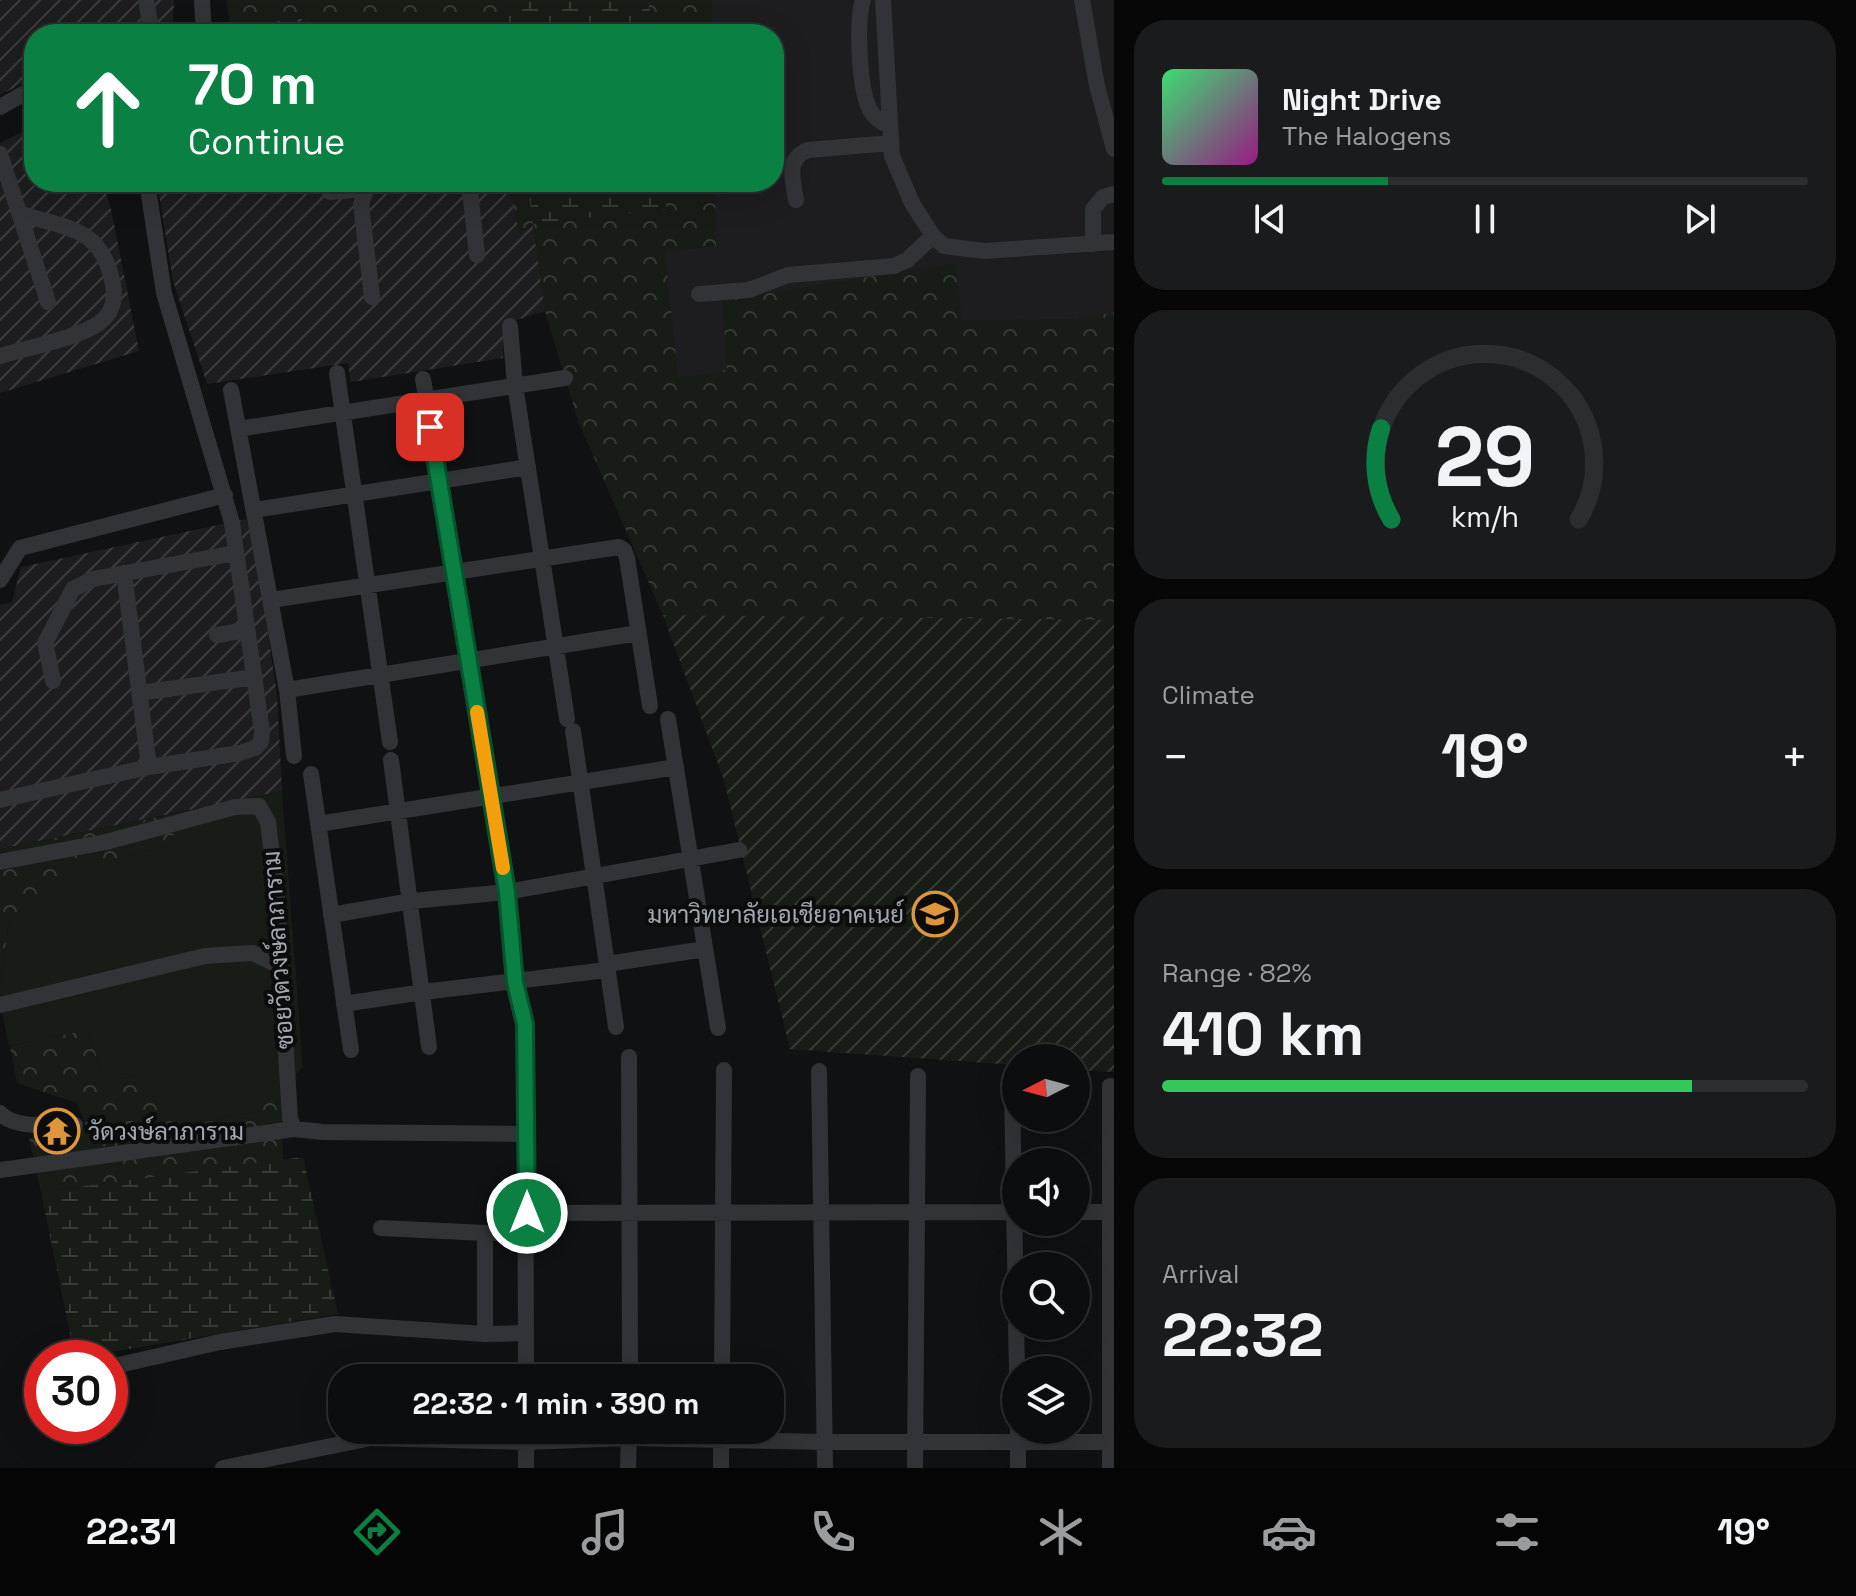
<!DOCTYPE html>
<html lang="en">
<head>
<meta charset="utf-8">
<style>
	body { margin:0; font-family:"Space Grotesk",Sarabun,sans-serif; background:#1a1b1c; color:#f1f3f6; height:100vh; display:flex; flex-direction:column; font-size:30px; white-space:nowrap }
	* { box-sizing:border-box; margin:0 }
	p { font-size:26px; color:#9a9c9e }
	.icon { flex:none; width:44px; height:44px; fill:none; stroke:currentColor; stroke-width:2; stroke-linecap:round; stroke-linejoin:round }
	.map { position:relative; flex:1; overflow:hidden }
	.panel { display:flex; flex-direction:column; gap:20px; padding:20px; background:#070708; width:742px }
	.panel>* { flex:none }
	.hud { position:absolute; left:24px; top:24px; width:760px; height:168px; border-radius:32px; box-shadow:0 8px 32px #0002,0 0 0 2px #2c2d2e; background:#0b8043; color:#fff; overflow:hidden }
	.needle { width:52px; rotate:264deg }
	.fabs { position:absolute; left:1002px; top:1044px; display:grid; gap:16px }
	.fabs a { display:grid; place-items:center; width:88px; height:88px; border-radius:50%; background:#0c0d0e; box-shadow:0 8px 32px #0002,0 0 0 2px #2c2d2e; font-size:40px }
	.speed { position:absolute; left:24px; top:1340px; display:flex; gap:16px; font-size:40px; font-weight:700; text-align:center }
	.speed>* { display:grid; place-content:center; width:104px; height:104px; border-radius:50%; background:#0c0d0e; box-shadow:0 8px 32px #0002,0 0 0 2px #2c2d2e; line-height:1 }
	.speed .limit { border:12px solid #d22; background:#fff; color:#111 }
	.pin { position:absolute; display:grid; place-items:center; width:68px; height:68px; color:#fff; margin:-34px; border-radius:16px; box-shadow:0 4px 12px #0006 }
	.me { position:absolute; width:88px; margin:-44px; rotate:0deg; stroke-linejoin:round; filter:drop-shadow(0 0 6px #0008) }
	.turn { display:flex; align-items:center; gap:28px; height:168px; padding:0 32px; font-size:36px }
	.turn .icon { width:104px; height:104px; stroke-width:2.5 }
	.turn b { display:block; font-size:56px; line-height:68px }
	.big { font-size:60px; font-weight:600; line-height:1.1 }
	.panel .tile { flex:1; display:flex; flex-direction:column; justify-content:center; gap:12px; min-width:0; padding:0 28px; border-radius:32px; background:#1a1b1c }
	.panel .dial { align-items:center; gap:0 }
	.dial svg { height:208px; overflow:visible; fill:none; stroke:#2c2d2e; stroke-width:7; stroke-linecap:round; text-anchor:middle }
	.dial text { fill:#f1f3f6; stroke:none }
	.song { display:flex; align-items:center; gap:24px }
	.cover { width:96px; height:96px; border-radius:12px; background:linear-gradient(135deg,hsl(140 70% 55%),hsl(310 70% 35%)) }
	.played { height:8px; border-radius:4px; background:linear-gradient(90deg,#0b8043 35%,#2c2d2e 35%) }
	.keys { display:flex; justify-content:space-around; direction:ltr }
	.heat { display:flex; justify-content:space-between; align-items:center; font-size:44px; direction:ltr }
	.charge { height:12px; border-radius:6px; background:linear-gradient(90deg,#34c759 82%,#2c2d2e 0) }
	.trip { position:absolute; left:328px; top:1364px; width:456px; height:80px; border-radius:32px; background:#0c0d0e; box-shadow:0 8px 32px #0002,0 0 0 2px #2c2d2e; font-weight:600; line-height:80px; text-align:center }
	.menu { display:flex; height:128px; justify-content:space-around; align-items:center; background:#050506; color:#9a9c9e }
	.menu .icon { width:56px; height:56px }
	.menu .on { color:#0b8043 }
	.menu b { font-size:36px; color:#f1f3f6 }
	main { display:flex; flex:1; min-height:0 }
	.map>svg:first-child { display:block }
	.built { fill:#1d1d1f }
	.industrial { fill:url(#industrial-furrows) }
	.grass { fill:#171c17 }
	.forest { fill:url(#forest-crowns) }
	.wetland { fill:url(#wetland-marsh) }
	.garden { fill:url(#garden-furrows) }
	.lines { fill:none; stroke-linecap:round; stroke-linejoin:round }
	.minor { stroke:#323336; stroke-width:16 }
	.route-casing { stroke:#07532c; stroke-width:20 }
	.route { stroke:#0b8043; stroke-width:14 }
	.slow { stroke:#f59e0b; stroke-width:14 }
	.labels { text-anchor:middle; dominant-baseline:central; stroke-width:8; stroke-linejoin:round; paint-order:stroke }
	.poi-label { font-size:24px; fill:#a3a9b1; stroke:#0c0c0d; text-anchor:end }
	.street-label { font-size:24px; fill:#a3a9b1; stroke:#0c0c0d }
</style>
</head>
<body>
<main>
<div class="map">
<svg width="1114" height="1468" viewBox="0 0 1114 1468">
	<defs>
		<pattern id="industrial-furrows" width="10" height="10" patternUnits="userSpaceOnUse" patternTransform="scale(2)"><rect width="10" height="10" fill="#1d1d1f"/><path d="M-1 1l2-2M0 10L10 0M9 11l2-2" fill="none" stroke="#3b3b3d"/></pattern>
		<pattern id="forest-crowns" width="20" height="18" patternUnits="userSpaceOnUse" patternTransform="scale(2)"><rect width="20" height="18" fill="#171c17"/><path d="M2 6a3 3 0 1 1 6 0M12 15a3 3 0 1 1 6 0" fill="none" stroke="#363a36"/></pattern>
		<pattern id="wetland-marsh" width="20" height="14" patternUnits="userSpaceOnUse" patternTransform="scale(2)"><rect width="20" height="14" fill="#171c17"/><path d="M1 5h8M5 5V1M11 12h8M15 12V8" fill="none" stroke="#363a36"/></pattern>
		<pattern id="garden-furrows" width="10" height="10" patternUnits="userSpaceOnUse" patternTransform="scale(2)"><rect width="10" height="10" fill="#171c17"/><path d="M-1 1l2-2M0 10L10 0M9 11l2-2" fill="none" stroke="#363a36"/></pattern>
	</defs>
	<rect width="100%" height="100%" fill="#101112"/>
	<path class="built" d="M502,0H1114V1072L1076,1070V1058H1016V1065L790,1049L724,780L663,615L579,423L545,311L527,182H774V34H507Z"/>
	<path class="industrial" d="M0,0H174L172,34H34V78L0,95Z
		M309,18L315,34H229L230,26Z
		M34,126V182H103L111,209L139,351L0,393V143Z
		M157,182H508L520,235L533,224L545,311L504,324L503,358L351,382L348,363L207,384L173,281Z
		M246,519L256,555L277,694L282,791L0,849V605L12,602L21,567Z"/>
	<path class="grass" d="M282,791L303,1067L281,1090L254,1112L209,1121L167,1113L134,1076L105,1082L88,1030L9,1046L0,1002V981L10,917L84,866L167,846L187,811Z"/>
	<path class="forest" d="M226,0H502L507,34H315L309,18L230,26Z
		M649,0H712V34H652Z
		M508,182H527L533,223L666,209L664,182H715L716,246L665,252L678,377L727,370L722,300L956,263L962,320L1067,319L1114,313V620L663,615L579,423L545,311L533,225L520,236Z
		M187,811L167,846L84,866L10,917L0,981V849Z
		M88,1030L105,1082L134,1076L167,1112L209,1121L254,1112L281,1090L283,1160L41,1192L29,1138L87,1128L77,1103L17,1083L10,1046Z"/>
	<path class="wetland" d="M502,0H649L652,34H507Z
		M527,182H664L666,209L533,224Z
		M303,1157L338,1314L75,1358L41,1192Z"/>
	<path class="garden" d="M663,615L1114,620V1072L1076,1070V1058H1016V1065L790,1049L724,780Z"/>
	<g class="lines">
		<path class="minor" d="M146,0L152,34
			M202,0L204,34
			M863,0C856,21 859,90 870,110C874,118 882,122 889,126
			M883,0L892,156L912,203L933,236L944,246L984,251L1114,242
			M1082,0L1097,86L1114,149
			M0,107L34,88
			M0,154L48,302
			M369,182L361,204L372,297
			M469,182L477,255
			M330,192L365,189
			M796,200C793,180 785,159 808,150L891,143
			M1093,244V209L1103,197L1114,194
			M699,294L749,290L788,275L894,266L907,260L933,236
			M510,326L515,385L567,719
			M0,356C26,348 79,338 99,323C112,314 116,300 113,285C102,226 69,230 19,213
			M337,373L390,742
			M423,379L507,892L515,982L525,1024L526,1378
			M231,390L287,690L294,756
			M238,429L565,378
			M254,510L528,467
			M124,573L149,767
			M0,580L20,548L225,495
			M271,600L619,547L624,550L627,558L650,706
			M217,635L247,630
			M53,681L45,643L73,589L93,579L235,553
			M287,690L638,633
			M139,693L255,677
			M668,719L718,1028
			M573,731L616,1027
			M391,760L429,1047
			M311,774L351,1050
			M0,800L149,767L240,753L255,748L261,742L262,731L232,523L164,293L147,182
			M318,824L676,767
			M0,862L106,842L235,807L259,806L268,822L276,887L290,1118L294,1129L323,1132L527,1134
			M331,915L412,901L507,892L739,850
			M607,964L705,949
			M344,1004L423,992L607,970
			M0,1005L205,956L253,953L280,966
			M629,1057L630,1378
			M819,1071L825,1468
			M1012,1089L1016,1308
			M0,1113C15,1130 54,1124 75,1125
			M0,1170L294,1129
			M1076,1212H1114
			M527,1213L1016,1212
			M381,1228L485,1233L527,1232
			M1016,1326L1017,1370
			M485,1334V1233
			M110,1367L220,1342L335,1324L485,1334L526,1333
			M722,1378L724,1070
			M526,1430V1468
			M721,1430V1468
			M1018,1430V1468
			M223,1468L371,1438L526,1442L628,1438L826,1442H1114
			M628,1468L629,1430
			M915,1468L918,1076
			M1110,1468V1086"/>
	</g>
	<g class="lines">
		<g class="route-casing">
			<path id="route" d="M430,427L507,892L515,982L525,1024L527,1213"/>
		</g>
		<use href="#route" class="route"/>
		<path class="slow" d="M477,712L503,868"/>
	</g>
	<defs>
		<g id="university-ring" transform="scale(2.3)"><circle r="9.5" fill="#0c0c0d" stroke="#de963c" stroke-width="1.5"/><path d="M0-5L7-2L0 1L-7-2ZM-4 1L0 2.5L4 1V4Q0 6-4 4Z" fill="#de963c"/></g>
		<g id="temple-ring" transform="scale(2.3)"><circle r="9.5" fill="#0c0c0d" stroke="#de963c" stroke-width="1.5"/><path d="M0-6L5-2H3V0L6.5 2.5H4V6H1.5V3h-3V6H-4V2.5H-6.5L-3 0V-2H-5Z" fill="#de963c"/></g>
	</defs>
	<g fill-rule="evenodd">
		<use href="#university-ring" x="935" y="914"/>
		<use href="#temple-ring" x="57" y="1131"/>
	</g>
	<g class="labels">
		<g class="poi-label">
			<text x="904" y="914">มหาวิทยาลัยเอเชียอาคเนย์</text>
			<text x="88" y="1131" text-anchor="start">วัดวงษ์ลาภาราม</text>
		</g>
		<g class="street-label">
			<text transform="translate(278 950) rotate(-94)">ซอยวัดวงษ์ลาภาราม</text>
		</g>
	</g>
</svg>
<div class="fabs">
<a><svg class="needle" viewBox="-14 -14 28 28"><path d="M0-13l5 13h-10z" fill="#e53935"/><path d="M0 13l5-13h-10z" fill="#9a9c9e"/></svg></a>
<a><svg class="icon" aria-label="sound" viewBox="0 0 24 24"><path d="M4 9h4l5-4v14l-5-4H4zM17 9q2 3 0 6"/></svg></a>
<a><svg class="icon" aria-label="search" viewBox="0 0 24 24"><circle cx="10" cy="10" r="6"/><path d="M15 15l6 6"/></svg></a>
<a><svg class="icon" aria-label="layers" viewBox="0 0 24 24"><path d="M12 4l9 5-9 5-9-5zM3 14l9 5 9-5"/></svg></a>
</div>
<div class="speed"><div class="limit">30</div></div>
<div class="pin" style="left:430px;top:427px;background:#d93025"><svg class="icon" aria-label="arrive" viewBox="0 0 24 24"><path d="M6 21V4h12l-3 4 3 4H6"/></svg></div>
<svg class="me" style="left:527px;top:1213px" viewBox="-20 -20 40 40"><circle r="17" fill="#0b8043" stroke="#fff" stroke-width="3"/><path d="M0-11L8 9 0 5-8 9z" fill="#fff"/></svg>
<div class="trip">22:32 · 1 min · 390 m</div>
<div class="hud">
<div class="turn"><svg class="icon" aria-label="ahead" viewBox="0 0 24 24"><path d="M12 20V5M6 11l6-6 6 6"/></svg><div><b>70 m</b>Continue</div></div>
</div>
</div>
<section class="panel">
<div class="tile">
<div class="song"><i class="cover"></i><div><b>Night Drive</b><p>The Halogens</p></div></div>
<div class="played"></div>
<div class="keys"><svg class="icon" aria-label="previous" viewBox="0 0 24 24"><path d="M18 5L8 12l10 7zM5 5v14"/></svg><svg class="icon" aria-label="pause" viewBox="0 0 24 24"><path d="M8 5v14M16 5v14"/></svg><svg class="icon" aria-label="next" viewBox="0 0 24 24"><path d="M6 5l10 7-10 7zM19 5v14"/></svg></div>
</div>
<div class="tile dial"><svg viewBox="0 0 100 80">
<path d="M14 69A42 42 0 1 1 86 69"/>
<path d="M14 69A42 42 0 0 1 10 34" stroke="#0b8043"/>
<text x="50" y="56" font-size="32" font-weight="700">29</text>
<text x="50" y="72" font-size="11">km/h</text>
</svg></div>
<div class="tile"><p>Climate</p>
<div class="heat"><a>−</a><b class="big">19°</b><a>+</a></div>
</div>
<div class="tile"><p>Range · 82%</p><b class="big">410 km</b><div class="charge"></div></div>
<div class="tile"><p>Arrival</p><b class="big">22:32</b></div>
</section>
</main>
<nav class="menu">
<b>22:31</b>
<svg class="icon on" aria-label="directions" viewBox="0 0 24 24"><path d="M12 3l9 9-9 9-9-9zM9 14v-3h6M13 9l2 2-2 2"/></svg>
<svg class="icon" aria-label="music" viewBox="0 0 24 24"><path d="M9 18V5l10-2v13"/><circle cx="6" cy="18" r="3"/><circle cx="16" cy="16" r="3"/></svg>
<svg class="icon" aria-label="phone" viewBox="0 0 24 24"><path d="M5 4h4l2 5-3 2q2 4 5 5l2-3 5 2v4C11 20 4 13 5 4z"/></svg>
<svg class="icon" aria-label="climate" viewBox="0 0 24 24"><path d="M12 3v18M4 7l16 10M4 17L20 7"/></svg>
<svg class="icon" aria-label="car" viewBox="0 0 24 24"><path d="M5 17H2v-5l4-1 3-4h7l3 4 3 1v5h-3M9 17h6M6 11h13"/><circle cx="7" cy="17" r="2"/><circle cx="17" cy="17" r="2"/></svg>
<svg class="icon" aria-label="filters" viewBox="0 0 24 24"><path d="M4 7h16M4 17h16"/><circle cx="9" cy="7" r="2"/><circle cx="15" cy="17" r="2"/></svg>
<b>19°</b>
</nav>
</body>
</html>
